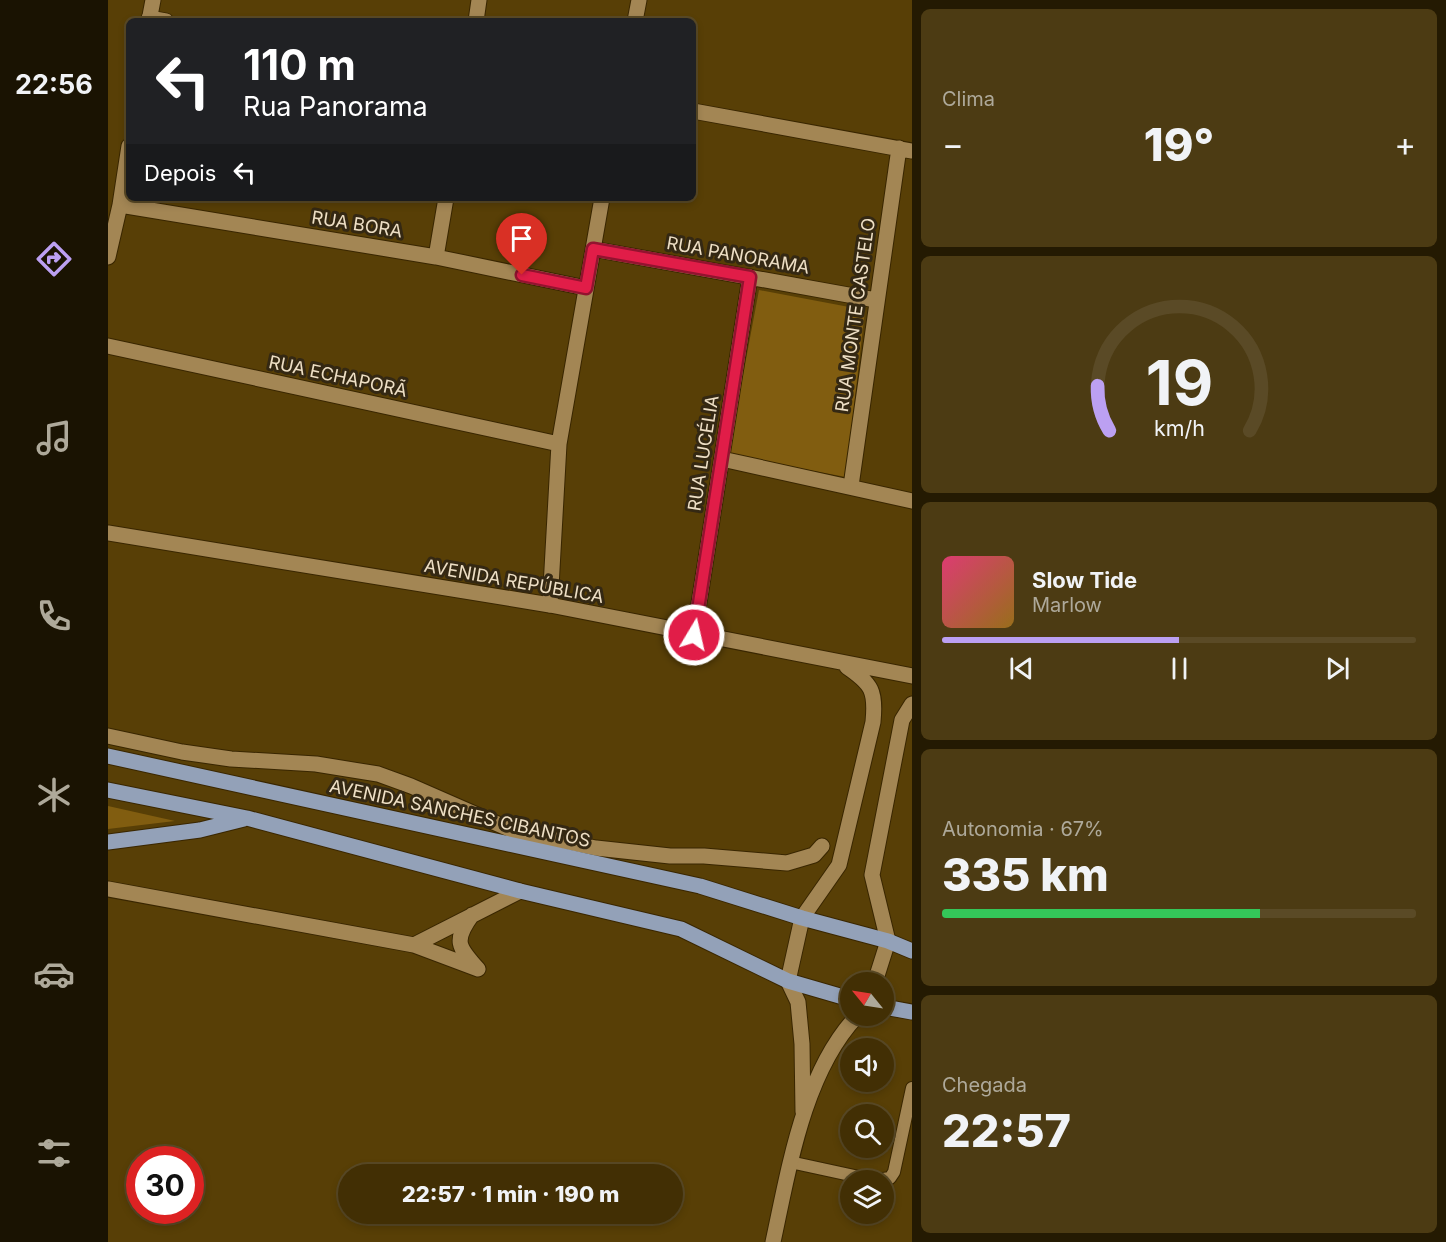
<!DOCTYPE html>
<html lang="pt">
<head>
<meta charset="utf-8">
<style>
	body { margin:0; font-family:Inter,sans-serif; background:#4c3b13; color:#f1f3f6; height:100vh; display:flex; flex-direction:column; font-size:22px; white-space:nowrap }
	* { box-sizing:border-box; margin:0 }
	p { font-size:20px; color:#aea99a }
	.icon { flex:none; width:33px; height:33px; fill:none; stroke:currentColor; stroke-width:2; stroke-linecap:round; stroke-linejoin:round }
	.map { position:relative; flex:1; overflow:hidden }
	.side { display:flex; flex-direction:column; gap:9px; padding:9px; background:#241a02; width:534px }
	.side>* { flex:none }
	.guide { position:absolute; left:18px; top:18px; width:570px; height:183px; border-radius:9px; box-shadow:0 3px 9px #0003,0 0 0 2px #5a4a26; background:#202124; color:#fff; overflow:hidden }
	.needle { width:39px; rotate:300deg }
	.tools { position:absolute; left:732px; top:972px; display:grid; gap:12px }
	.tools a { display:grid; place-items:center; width:54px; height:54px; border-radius:50%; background:#422f04; box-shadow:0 3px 9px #0003,0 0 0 2px #5a4a26; font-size:30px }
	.speed { position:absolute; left:18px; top:1146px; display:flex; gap:12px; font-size:30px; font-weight:700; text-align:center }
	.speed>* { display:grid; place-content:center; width:78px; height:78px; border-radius:50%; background:#422f04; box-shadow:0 3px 9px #0003,0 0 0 2px #5a4a26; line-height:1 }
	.speed .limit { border:9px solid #d22; background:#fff; color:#111 }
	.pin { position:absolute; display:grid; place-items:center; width:51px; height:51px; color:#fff; margin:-62px -26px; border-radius:50% 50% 50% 0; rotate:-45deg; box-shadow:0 0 6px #0007 }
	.pin .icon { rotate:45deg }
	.me { position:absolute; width:66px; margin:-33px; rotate:9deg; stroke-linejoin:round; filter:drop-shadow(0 0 4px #0008) }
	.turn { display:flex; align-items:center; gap:21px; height:126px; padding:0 18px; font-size:27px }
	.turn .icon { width:78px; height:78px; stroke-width:2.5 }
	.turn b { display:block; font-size:42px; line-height:51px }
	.then { display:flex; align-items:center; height:57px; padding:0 18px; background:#0003; gap:12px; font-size:22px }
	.big { font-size:45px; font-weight:800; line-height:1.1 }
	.side .widget { flex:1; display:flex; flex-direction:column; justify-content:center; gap:9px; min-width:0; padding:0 21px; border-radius:9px; background:#4c3b13 }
	.side .dial { align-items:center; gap:0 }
	.dial svg { height:156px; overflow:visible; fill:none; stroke:#5a4a26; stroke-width:7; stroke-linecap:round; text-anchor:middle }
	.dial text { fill:#f1f3f6; stroke:none }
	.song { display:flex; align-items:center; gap:18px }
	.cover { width:72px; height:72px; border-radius:9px; background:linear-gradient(135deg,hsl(340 70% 55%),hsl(40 70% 35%)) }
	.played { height:6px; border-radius:3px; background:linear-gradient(90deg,#bca0f2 50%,#5a4a26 50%) }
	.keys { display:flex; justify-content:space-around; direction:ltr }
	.heat { display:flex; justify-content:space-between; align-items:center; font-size:33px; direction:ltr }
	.charge { height:9px; border-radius:4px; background:linear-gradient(90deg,#34c759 67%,#5a4a26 0) }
	.trip { position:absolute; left:230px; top:1164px; width:345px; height:60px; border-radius:30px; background:#422f04; box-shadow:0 3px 9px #0003,0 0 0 2px #5a4a26; font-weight:800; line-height:60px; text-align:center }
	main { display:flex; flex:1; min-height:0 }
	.tab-bar { display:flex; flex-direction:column; width:108px; justify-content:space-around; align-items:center; background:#1a1302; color:#aea99a }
	.tab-bar .icon { width:42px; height:42px }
	.tab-bar .current { color:#bca0f2 }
	.tab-bar b { font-size:27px; color:#f1f3f6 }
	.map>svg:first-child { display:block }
	.green { fill:#815d10 }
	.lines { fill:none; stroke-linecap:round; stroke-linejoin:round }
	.service-casing { stroke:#392600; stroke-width:14 }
	.pedestrian-casing { stroke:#392600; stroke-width:17 }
	.minor-casing { stroke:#392600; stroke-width:17 }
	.secondary-casing { stroke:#392600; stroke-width:17 }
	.primary-casing { stroke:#392600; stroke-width:17 }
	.service { stroke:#a38654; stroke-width:12 }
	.pedestrian { stroke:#a38654; stroke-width:15 }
	.minor { stroke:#a38654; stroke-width:15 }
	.secondary { stroke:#a38654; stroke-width:15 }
	.primary { stroke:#93a1b8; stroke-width:15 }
	.route-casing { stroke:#92132f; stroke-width:15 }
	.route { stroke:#e11d48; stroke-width:10 }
	.labels { text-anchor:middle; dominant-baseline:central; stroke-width:6; stroke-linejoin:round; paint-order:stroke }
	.street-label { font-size:18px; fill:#eedfc5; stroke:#342813 }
</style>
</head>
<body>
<main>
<nav class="tab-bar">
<b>22:56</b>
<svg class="icon current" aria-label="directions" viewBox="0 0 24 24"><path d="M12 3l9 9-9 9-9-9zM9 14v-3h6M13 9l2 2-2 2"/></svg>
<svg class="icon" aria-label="music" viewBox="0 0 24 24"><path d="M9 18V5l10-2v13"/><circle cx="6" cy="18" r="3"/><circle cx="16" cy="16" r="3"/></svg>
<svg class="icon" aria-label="phone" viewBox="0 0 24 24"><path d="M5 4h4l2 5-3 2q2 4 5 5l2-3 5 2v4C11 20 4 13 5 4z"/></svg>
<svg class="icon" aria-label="climate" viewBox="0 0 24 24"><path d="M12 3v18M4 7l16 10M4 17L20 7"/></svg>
<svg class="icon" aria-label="car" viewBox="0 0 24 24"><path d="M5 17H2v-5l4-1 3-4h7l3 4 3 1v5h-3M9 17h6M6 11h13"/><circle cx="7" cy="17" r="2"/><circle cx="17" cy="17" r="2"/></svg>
<svg class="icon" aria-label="filters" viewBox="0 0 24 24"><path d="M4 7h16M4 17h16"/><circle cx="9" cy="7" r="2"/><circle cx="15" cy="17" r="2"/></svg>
</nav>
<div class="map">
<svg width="804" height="1242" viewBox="0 0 804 1242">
	<rect width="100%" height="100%" fill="#583f06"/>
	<path class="green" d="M651,290L757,310L738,477L620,455Z
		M0,806L67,821L0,829Z"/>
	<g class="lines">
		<g class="service-casing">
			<path id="service" d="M682,1162L765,1180
				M768,1180L782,1178L786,1172L804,1088"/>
		</g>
		<g class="pedestrian-casing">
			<path id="pedestrian" d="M0,736L74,752L123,759L208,764L270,774L303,786L408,832L488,848L562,856H596L679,863L706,855L714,846"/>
		</g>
		<g class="minor-casing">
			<path id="minor" d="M41,18L58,21
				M41,21L45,0
				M368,21L371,0
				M527,21L531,0
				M585,111L804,151
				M12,205L328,257L478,288
				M485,249L768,300
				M0,257L12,205L21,146
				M328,257L338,198
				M0,346L451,444
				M614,459L804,501
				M743,486L791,148
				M442,605L451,444L494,198
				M586,635L642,277
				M0,889L306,945L370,969C350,947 345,941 364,915
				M306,945L412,891"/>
		</g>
		<g class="secondary-casing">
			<path id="secondary" d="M0,533L442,605L804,676
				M767,982L780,941L764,875L794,720L804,704
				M695,1112L694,1044L690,1002L680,981L694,918L731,865L765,722C768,691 764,684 739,667
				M665,1242C681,1168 696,1072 749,1016"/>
		</g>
		<g class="primary-casing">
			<path id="primary" d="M0,756L592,886L694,918L780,941L804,951
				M0,790L139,818L412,891L573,929L680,981L742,999
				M0,842L92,830L136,819
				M776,1007L804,1012"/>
		</g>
		<use href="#service" class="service"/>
		<use href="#pedestrian" class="pedestrian"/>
		<use href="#minor" class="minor"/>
		<use href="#secondary" class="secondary"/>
		<use href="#primary" class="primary"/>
	</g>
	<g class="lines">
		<g class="route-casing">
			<path id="route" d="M414,275L478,288L485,249L642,277L586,635"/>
		</g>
		<use href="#route" class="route"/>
	</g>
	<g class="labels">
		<g class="street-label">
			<text transform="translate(249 224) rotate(9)">RUA BORA</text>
			<text transform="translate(630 255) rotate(10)">RUA PANORAMA</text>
			<text transform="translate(747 315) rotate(-82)">RUA MONTE CASTELO</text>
			<text transform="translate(230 376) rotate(12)">RUA ECHAPORÃ</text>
			<text transform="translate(595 453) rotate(-81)">RUA LUCÉLIA</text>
			<text transform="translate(406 581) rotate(10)">AVENIDA REPÚBLICA</text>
			<text transform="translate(352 813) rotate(12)">AVENIDA SANCHES CIBANTOS</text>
		</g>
	</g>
</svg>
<div class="tools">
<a><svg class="needle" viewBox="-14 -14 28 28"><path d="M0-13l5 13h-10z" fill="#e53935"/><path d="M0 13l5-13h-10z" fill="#aea99a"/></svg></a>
<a><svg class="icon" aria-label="sound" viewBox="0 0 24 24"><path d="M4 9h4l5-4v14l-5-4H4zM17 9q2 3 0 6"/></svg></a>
<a><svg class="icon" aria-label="search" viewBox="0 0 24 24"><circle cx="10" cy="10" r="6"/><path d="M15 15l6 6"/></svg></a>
<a><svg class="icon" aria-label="layers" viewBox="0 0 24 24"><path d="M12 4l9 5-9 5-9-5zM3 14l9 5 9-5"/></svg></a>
</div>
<div class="speed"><div class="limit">30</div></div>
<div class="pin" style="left:414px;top:275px;background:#d93025"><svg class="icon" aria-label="arrive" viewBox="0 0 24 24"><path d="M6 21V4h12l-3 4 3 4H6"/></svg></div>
<svg class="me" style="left:586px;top:635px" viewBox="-20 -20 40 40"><circle r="17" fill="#e11d48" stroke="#fff" stroke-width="3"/><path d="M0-11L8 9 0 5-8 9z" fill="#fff"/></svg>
<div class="trip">22:57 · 1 min · 190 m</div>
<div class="guide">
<div class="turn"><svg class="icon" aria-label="left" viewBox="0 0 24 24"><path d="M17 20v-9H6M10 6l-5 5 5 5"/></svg><div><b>110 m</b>Rua Panorama</div></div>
<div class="then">Depois<svg class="icon" aria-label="left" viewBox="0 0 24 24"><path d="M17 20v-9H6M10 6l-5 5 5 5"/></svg></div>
</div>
</div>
<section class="side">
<div class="widget"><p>Clima</p>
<div class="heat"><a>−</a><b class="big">19°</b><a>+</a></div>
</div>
<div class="widget dial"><svg viewBox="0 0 100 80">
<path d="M14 69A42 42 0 1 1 86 69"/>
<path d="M14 69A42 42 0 0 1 8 46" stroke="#bca0f2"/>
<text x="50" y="56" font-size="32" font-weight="700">19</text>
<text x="50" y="72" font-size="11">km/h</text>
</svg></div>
<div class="widget">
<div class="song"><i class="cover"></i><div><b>Slow Tide</b><p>Marlow</p></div></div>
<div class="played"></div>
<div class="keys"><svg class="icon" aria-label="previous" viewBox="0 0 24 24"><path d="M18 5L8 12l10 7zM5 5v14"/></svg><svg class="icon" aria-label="pause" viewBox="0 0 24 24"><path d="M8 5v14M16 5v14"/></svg><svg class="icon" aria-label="next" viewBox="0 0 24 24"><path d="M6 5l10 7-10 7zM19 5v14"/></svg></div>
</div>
<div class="widget"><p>Autonomia · 67%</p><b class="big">335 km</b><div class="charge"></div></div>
<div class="widget"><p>Chegada</p><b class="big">22:57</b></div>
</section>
</main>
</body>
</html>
